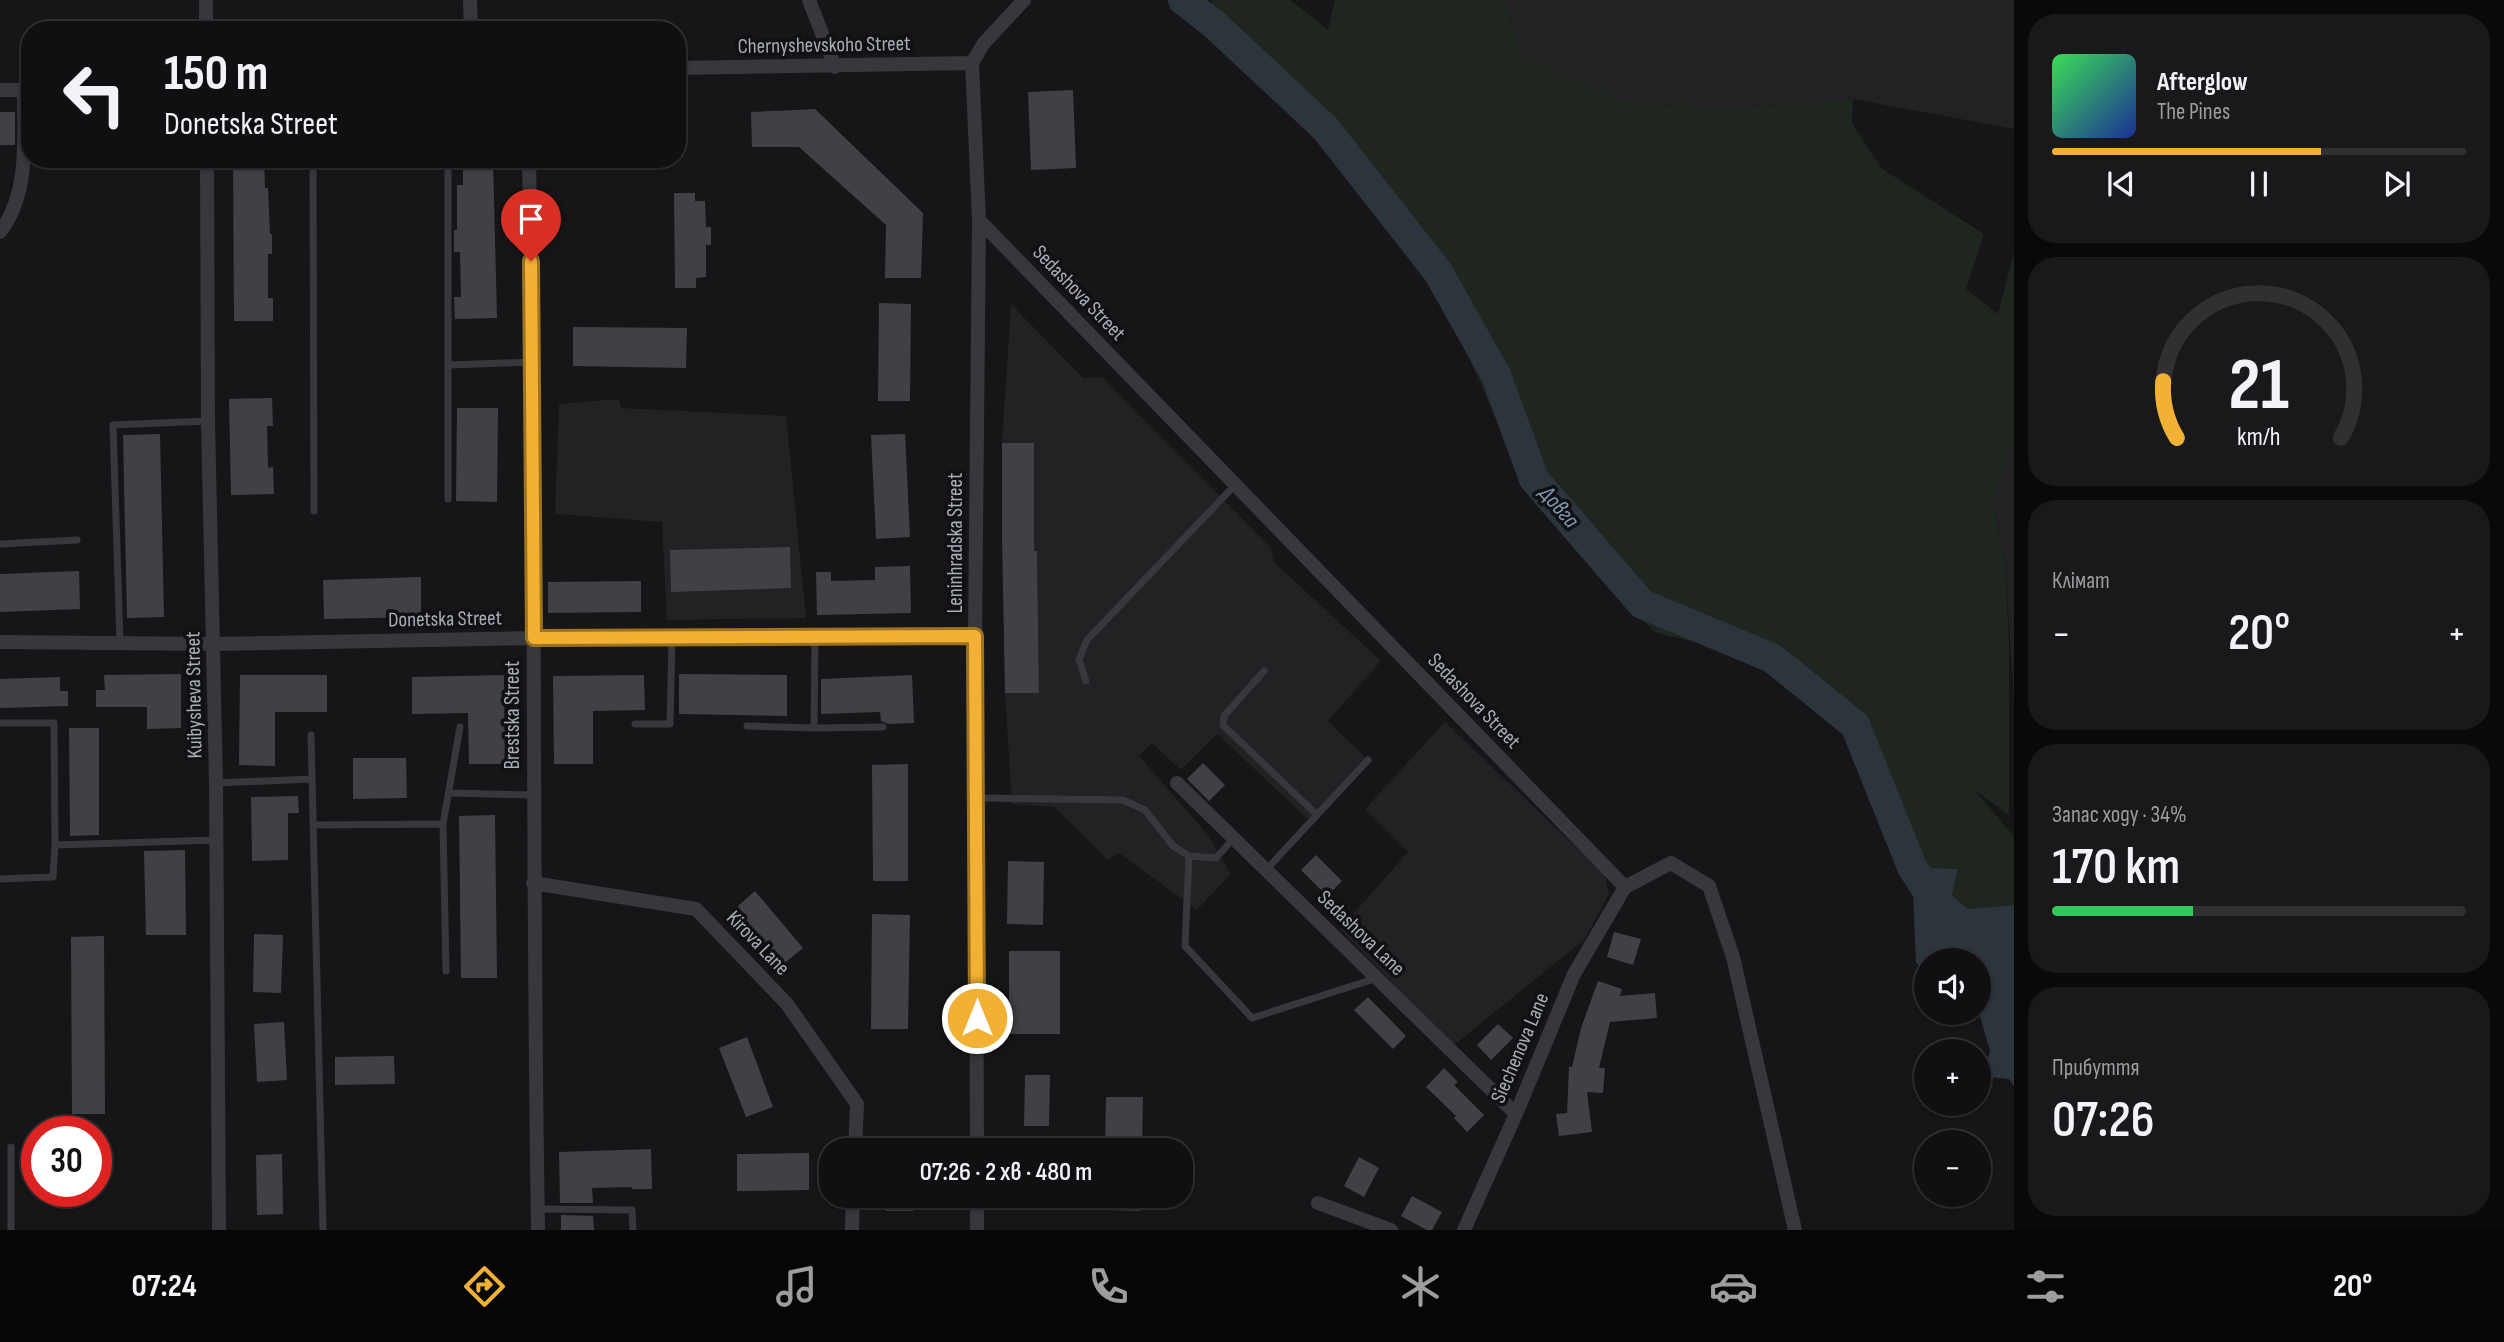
<!DOCTYPE html>
<html lang="uk">
<head>
<meta charset="utf-8">
<style>
	body { margin:0; font-family:"Sofia Sans Condensed",sans-serif; background:#19191b; color:#f1f3f6; height:100vh; display:flex; flex-direction:column; font-size:26px; white-space:nowrap }
	* { box-sizing:border-box; margin:0 }
	p { font-size:23px; color:#9c9d9f }
	.icon { flex:none; width:38px; height:38px; fill:none; stroke:currentColor; stroke-width:2; stroke-linecap:round; stroke-linejoin:round }
	.map { position:relative; flex:1; overflow:hidden }
	.side { display:flex; flex-direction:column; gap:14px; padding:14px; background:#09090a; width:490px }
	.side>* { flex:none }
	.banner { position:absolute; left:21px; top:21px; width:665px; height:147px; border-radius:28px; box-shadow:0 2px 5px #0004,0 0 0 2px #303032; background:#101012; color:#f1f3f6; overflow:hidden }
	.controls { position:absolute; left:1914px; top:948px; display:grid; gap:14px }
	.controls a { display:grid; place-items:center; width:77px; height:77px; border-radius:50%; background:#101012; box-shadow:0 2px 5px #0004,0 0 0 2px #303032; font-size:35px }
	.speed { position:absolute; left:21px; top:1116px; display:flex; gap:14px; font-size:35px; font-weight:700; text-align:center }
	.speed>* { display:grid; place-content:center; width:91px; height:91px; border-radius:50%; background:#101012; box-shadow:0 2px 5px #0004,0 0 0 2px #303032; line-height:1 }
	.speed .limit { border:10px solid #d22; background:#fff; color:#111 }
	.pin { position:absolute; display:grid; place-items:center; width:60px; height:60px; color:#fff; margin:-72px -30px; border-radius:50% 50% 50% 0; rotate:-45deg; box-shadow:0 0 7px #0007 }
	.pin .icon { rotate:45deg }
	.me { position:absolute; width:77px; margin:-38px; rotate:0deg; stroke-linejoin:round; filter:drop-shadow(0 0 5px #0008) }
	.turn { display:flex; align-items:center; gap:24px; height:147px; padding:0 28px; font-size:32px }
	.turn .icon { width:91px; height:91px; stroke-width:2.5 }
	.turn b { display:block; font-size:49px; line-height:60px }
	.big { font-size:52px; font-weight:600; line-height:1.1 }
	.side .widget { flex:1; display:flex; flex-direction:column; justify-content:center; gap:10px; min-width:0; padding:0 24px; border-radius:28px; background:#19191b }
	.side .dial { align-items:center; gap:0 }
	.dial svg { height:182px; overflow:visible; fill:none; stroke:#303032; stroke-width:7; stroke-linecap:round; text-anchor:middle }
	.dial text { fill:#f1f3f6; stroke:none }
	.song { display:flex; align-items:center; gap:21px }
	.cover { width:84px; height:84px; border-radius:10px; background:linear-gradient(135deg,hsl(130 70% 55%),hsl(230 70% 35%)) }
	.played { height:7px; border-radius:4px; background:linear-gradient(90deg,#f2b134 65%,#303032 65%) }
	.keys { display:flex; justify-content:space-around; direction:ltr }
	.heat { display:flex; justify-content:space-between; align-items:center; font-size:38px; direction:ltr }
	.charge { height:10px; border-radius:5px; background:linear-gradient(90deg,#34c759 34%,#303032 0) }
	.trip { position:absolute; left:819px; top:1138px; width:374px; height:70px; border-radius:28px; background:#101012; box-shadow:0 2px 5px #0004,0 0 0 2px #303032; font-weight:600; line-height:70px; text-align:center }
	.dock { display:flex; height:112px; justify-content:space-around; align-items:center; background:#060607; color:#9c9d9f }
	.dock .icon { width:49px; height:49px }
	.dock .current { color:#f2b134 }
	.dock b { font-size:32px; color:#f1f3f6 }
	main { display:flex; flex:1; min-height:0 }
	.map>svg:first-child { display:block }
	.built { fill:#222225 }
	.green { fill:#1e261f }
	.water { fill:#2c353c }
	.lines { fill:none; stroke-linecap:round; stroke-linejoin:round }
	.river { stroke:#2c353c; stroke-width:30 }
	.building { fill:#404145 }
	.lane { stroke:#37383d; stroke-width:7 }
	.street { stroke:#37383d; stroke-width:14 }
	.route-casing { stroke:#9d7322; stroke-width:18 }
	.route { stroke:#f2b134; stroke-width:12 }
	.labels { text-anchor:middle; dominant-baseline:central; stroke-width:7; stroke-linejoin:round; paint-order:stroke }
	.street-label { font-size:21px; fill:#a8adb8; stroke:#111113 }
	.water-label { font-size:23px; font-style:italic; fill:#7f9bb3; stroke:#111113 }
</style>
</head>
<body>
<main>
<div class="map">
<svg width="2014" height="1230" viewBox="0 0 2014 1230">
	<rect width="100%" height="100%" fill="#161618"/>
	<path class="built" d="M1503,0H2014V129L1853,99L1724,109L1621,101L1523,54Z
		M1011,304L1083,378L1102,377L1271,548L1274,562L1381,661L1328,721L1370,762L1312,823L1217,734L1181,770L1152,743L1139,756L1208,835L1231,874L1197,910L1119,853L1108,860L1054,807L1012,804L1005,693L1039,692L1037,552H1021L1034,537V443H1002Z
		M619,399L621,408L786,416L806,618L667,620L662,522L555,514L559,404Z
		M2014,450V701L2005,562L1993,506L2007,452Z
		M1445,722L1605,875L1609,894L1585,939L1453,1046L1340,929L1408,852L1365,809Z"/>
	<path class="green" d="M1211,0H1291L1328,30L1335,0H1503L1523,54L1621,101L1724,109L1853,99L1852,123L1881,168L1984,234L1966,289L1998,314L2014,251V450L2007,452L1993,507L2005,562L2009,645V815L1973,789L2014,836V905L1968,909L1952,895L1958,869L1912,867L1845,736L1792,686L1718,647L1656,633L1596,575L1568,536L1497,421L1465,349L1438,272L1355,186L1318,136L1248,69L1216,26Z"/>
	<path class="water" d="M1912,867L1958,869L1952,895L1968,909L2014,905V1086L2009,1079L1982,1076L1990,1051L1979,1013V961H1927V972L1916,963Z"/>
	<g class="lines">
		<path class="river" d="M1183,0L1216,26L1325,128L1438,272L1496,375L1534,479L1642,604L1772,658L1855,725L1912,867L1973,961"/>
	</g>
	<path class="building" d="M1073,90L1076,168L1031,170L1028,92Z
		M815,109L923,213L921,278H885L886,225L799,147H752L751,112Z
		M0,112H15V145H0Z
		M233,159H264L265,188H268L270,234H272V254H268V298H273V321H234Z
		M463,159H493L497,318L455,319L454,297H461L460,252H454V230H457V185H463Z
		M674,193H695V201H705L706,227H711V245H706V277L696,278V288H675Z
		M879,303L911,304L910,401H878Z
		M573,327L687,328L686,368L573,366Z
		M272,398L273,426H267L268,468L273,467L274,494L231,495L229,399Z
		M457,408H498L497,502L456,501Z
		M160,434L164,617L127,618L123,435Z
		M905,434L910,537L876,539L871,435Z
		M1002,443H1034V551H1037L1039,693H1005L1002,537Z
		M790,547L791,588L671,592L670,550Z
		M910,566L911,613L817,615L816,572H831V581L875,580V567Z
		M79,571L80,609L0,612V574Z
		M421,577V617L324,619L323,580Z
		M641,581V612L548,613V582Z
		M181,674V728L147,729V707H96V690H105L104,675Z
		M679,674L787,675V716L679,714Z
		M240,675H327V712H275V766L239,765Z
		M504,675L505,764H469L468,713L412,714V677Z
		M644,675L645,710L593,711V764H554L553,676Z
		M912,675L914,723L888,724L881,721L880,712L821,714V679Z
		M60,677V691H68V706L0,708V679Z
		M69,728H99V835L70,836Z
		M353,758H406L407,798L353,799Z
		M1203,763L1225,785L1209,801L1187,779Z
		M908,764V881H873L872,765Z
		M298,796L299,813H288V860L252,861L251,797Z
		M495,815L497,978H461L459,816Z
		M185,850L186,935H146L144,851Z
		M1316,855L1342,881L1327,896L1301,870Z
		M1008,861L1044,862L1043,925L1007,924Z
		M755,891L803,948L776,970L729,914Z
		M872,914L910,915L908,1029H871Z
		M1614,932L1641,939L1633,965L1607,957Z
		M254,934L283,935L281,993L253,992Z
		M104,936L105,1114H72L71,937Z
		M1009,951H1060V1034H1009Z
		M1598,981L1622,989L1620,996L1655,993L1657,1018L1610,1022L1599,1068H1605L1603,1093L1587,1092L1592,1132L1559,1136L1556,1114L1567,1113L1569,1067H1572L1581,1028Z
		M1368,997L1406,1036L1393,1049L1354,1010Z
		M284,1022L287,1080L257,1082L254,1024Z
		M1498,1024L1513,1038L1491,1060L1477,1045Z
		M747,1037L773,1107L746,1117L719,1048Z
		M394,1056L395,1084L335,1085V1057Z
		M1444,1068L1458,1082L1454,1085L1484,1115L1467,1132L1454,1118L1456,1116L1426,1087Z
		M1025,1075H1050L1049,1126H1024Z
		M1106,1097H1143L1142,1150H1105Z
		M651,1149L652,1189H632V1187L592,1188L593,1203H560L559,1152Z
		M809,1153V1190L737,1191V1154Z
		M282,1154L283,1214L257,1215L256,1155Z
		M1359,1157L1379,1168L1364,1197L1344,1186Z
		M886,1195H913V1211H886Z
		M1104,1195H1141L1140,1211L1104,1210Z
		M1412,1196L1442,1212L1432,1230H1427L1401,1216Z
		M561,1215L593,1216L594,1230H561Z"/>
	<g class="lines">
		<path class="lane" d="M448,159V499
			M450,365L532,362
			M314,511L313,161L406,159
			M0,544L77,540
			M120,643L113,425L208,421
			M1264,671L1224,716L1223,725L1317,815
			M1086,681L1079,659L1087,640L1235,485
			M0,723H54L55,845L217,840
			M635,724H670L672,639
			M747,726L814,728L883,727
			M814,728L815,637
			M311,735L323,1230
			M216,783L312,779
			M450,793L533,795
			M977,798L1123,800L1145,810L1173,846L1189,856L1216,858L1233,839
			M314,825L443,824
			M1189,856L1185,946L1252,1018L1377,978
			M1266,870L1368,760
			M0,879L53,877L55,845
			M446,971L443,824L460,727
			M11,1147V1230
			M538,1209L632,1210L633,1230"/>
		<path class="street" d="M206,0V30
			M470,0L471,30
			M809,0L835,67
			M972,63L979,220L975,636L977,1150
			M972,63L984,43L1024,0
			M677,68L972,63
			M0,90H30
			M207,159L208,421L216,783L219,1230
			M529,159C536,516 532,873 538,1230
			M979,220L1625,887L1671,863L1709,886L1733,957L1795,1230
			M0,232C30,193 24,137 24,91
			M0,642L215,644L534,638L975,636
			M1177,783L1516,1114
			M533,883L696,909L787,1004L857,1104L855,1150
			M977,1195V1230
			M1318,1203L1391,1230
			M852,1230L853,1195
			M1464,1230L1516,1114L1574,974L1625,887"/>
	</g>
	<g class="lines">
		<g class="route-casing">
			<path id="route" d="M531,261L534,638L975,636L977,1018"/>
		</g>
		<use href="#route" class="route"/>
	</g>
	<g class="labels">
		<g class="street-label">
			<text transform="translate(824 45) rotate(-1)">Chernyshevskoho Street</text>
			<text transform="translate(1079 293) rotate(46)">Sedashova Street</text>
			<text transform="translate(955 543) rotate(-90)">Leninhradska Street</text>
			<text transform="translate(445 619) rotate(-1)">Donetska Street</text>
			<text transform="translate(194 695) rotate(-91)">Kuibysheva Street</text>
			<text transform="translate(1474 701) rotate(46)">Sedashova Street</text>
			<text transform="translate(512 715) rotate(-90)">Brestska Street</text>
			<text transform="translate(1361 933) rotate(44)">Sedashova Lane</text>
			<text transform="translate(758 943) rotate(46)">Kirova Lane</text>
			<text transform="translate(1520 1048) rotate(-67)">Siechenova Lane</text>
		</g>
		<g class="water-label">
			<text transform="translate(1559 507) rotate(49)">Довга</text>
		</g>
	</g>
</svg>
<div class="controls">
<a><svg class="icon" aria-label="sound" viewBox="0 0 24 24"><path d="M4 9h4l5-4v14l-5-4H4zM17 9q2 3 0 6"/></svg></a>
<a>+</a>
<a>−</a>
</div>
<div class="speed"><div class="limit">30</div></div>
<div class="pin" style="left:531px;top:261px;background:#d93025"><svg class="icon" aria-label="arrive" viewBox="0 0 24 24"><path d="M6 21V4h12l-3 4 3 4H6"/></svg></div>
<svg class="me" style="left:977px;top:1018px" viewBox="-20 -20 40 40"><circle r="17" fill="#f2b134" stroke="#fff" stroke-width="3"/><path d="M0-11L8 9 0 5-8 9z" fill="#fff"/></svg>
<div class="trip">07:26 · 2 хв · 480 m</div>
<div class="banner">
<div class="turn"><svg class="icon" aria-label="left" viewBox="0 0 24 24"><path d="M17 20v-9H6M10 6l-5 5 5 5"/></svg><div><b>150 m</b>Donetska Street</div></div>
</div>
</div>
<section class="side">
<div class="widget">
<div class="song"><i class="cover"></i><div><b>Afterglow</b><p>The Pines</p></div></div>
<div class="played"></div>
<div class="keys"><svg class="icon" aria-label="previous" viewBox="0 0 24 24"><path d="M18 5L8 12l10 7zM5 5v14"/></svg><svg class="icon" aria-label="pause" viewBox="0 0 24 24"><path d="M8 5v14M16 5v14"/></svg><svg class="icon" aria-label="next" viewBox="0 0 24 24"><path d="M6 5l10 7-10 7zM19 5v14"/></svg></div>
</div>
<div class="widget dial"><svg viewBox="0 0 100 80">
<path d="M14 69A42 42 0 1 1 86 69"/>
<path d="M14 69A42 42 0 0 1 8 44" stroke="#f2b134"/>
<text x="50" y="56" font-size="32" font-weight="700">21</text>
<text x="50" y="72" font-size="11">km/h</text>
</svg></div>
<div class="widget"><p>Клімат</p>
<div class="heat"><a>−</a><b class="big">20°</b><a>+</a></div>
</div>
<div class="widget"><p>Запас ходу · 34%</p><b class="big">170 km</b><div class="charge"></div></div>
<div class="widget"><p>Прибуття</p><b class="big">07:26</b></div>
</section>
</main>
<nav class="dock">
<b>07:24</b>
<svg class="icon current" aria-label="directions" viewBox="0 0 24 24"><path d="M12 3l9 9-9 9-9-9zM9 14v-3h6M13 9l2 2-2 2"/></svg>
<svg class="icon" aria-label="music" viewBox="0 0 24 24"><path d="M9 18V5l10-2v13"/><circle cx="6" cy="18" r="3"/><circle cx="16" cy="16" r="3"/></svg>
<svg class="icon" aria-label="phone" viewBox="0 0 24 24"><path d="M5 4h4l2 5-3 2q2 4 5 5l2-3 5 2v4C11 20 4 13 5 4z"/></svg>
<svg class="icon" aria-label="climate" viewBox="0 0 24 24"><path d="M12 3v18M4 7l16 10M4 17L20 7"/></svg>
<svg class="icon" aria-label="car" viewBox="0 0 24 24"><path d="M5 17H2v-5l4-1 3-4h7l3 4 3 1v5h-3M9 17h6M6 11h13"/><circle cx="7" cy="17" r="2"/><circle cx="17" cy="17" r="2"/></svg>
<svg class="icon" aria-label="filters" viewBox="0 0 24 24"><path d="M4 7h16M4 17h16"/><circle cx="9" cy="7" r="2"/><circle cx="15" cy="17" r="2"/></svg>
<b>20°</b>
</nav>
</body>
</html>
